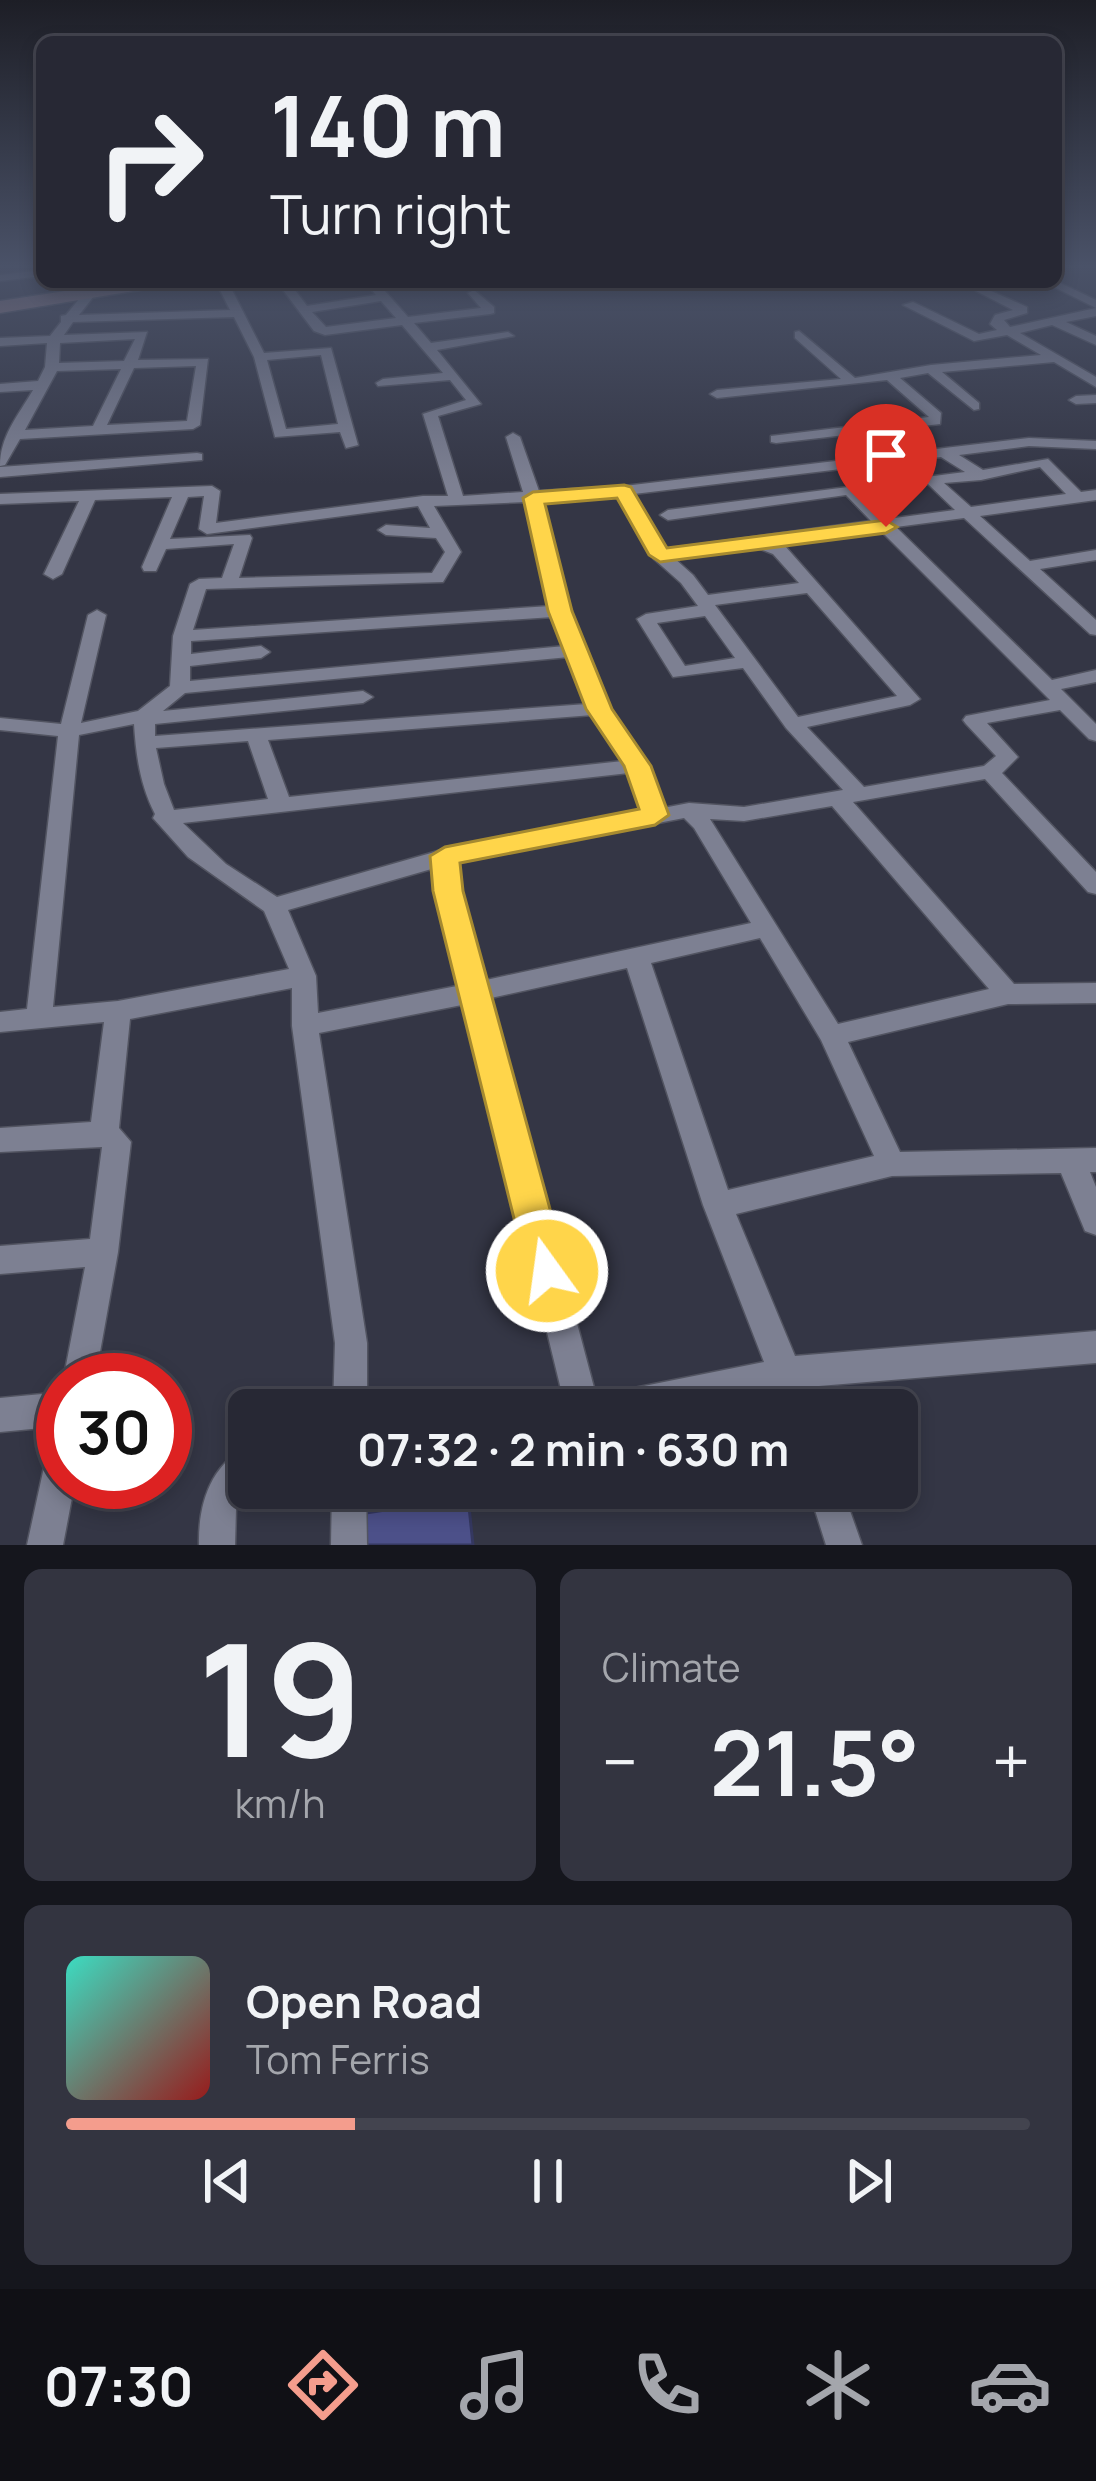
<!DOCTYPE html>
<html lang="en">
<head>
<meta charset="utf-8">
<style>
	body { margin:0; font-family:Manrope,sans-serif; background:#333440; color:#f1f3f6; height:100vh; display:flex; flex-direction:column; font-size:45px; white-space:nowrap }
	* { box-sizing:border-box; margin:0 }
	p { font-size:39px; color:#a4a6ac }
	.icon { flex:none; width:66px; height:66px; fill:none; stroke:currentColor; stroke-width:2; stroke-linecap:round; stroke-linejoin:round }
	.map { position:relative; height:1545px; overflow:hidden }
	.side { display:flex; flex-direction:column; gap:24px; padding:24px; background:#15161d; flex:1 }
	.side>* { flex:none }
	.banner { position:absolute; left:36px; top:36px; width:1026px; height:252px; border-radius:18px; box-shadow:0 6px 18px #0003,0 0 0 3px #43444f; background:#272834; color:#f1f3f6; overflow:hidden }
	.speed { position:absolute; left:36px; top:1353px; display:flex; gap:24px; font-size:60px; font-weight:700; text-align:center }
	.speed>* { display:grid; place-content:center; width:156px; height:156px; border-radius:50%; background:#272834; box-shadow:0 6px 18px #0003,0 0 0 3px #43444f; line-height:1 }
	.speed .limit { border:18px solid #d22; background:#fff; color:#111 }
	.pin { position:absolute; display:grid; place-items:center; width:102px; height:102px; color:#fff; margin:-123px -51px; border-radius:50% 50% 50% 0; rotate:-45deg; box-shadow:0 0 12px #0007 }
	.pin .icon { rotate:45deg }
	.me { position:absolute; width:132px; margin:-66px; rotate:346deg; stroke-linejoin:round; filter:drop-shadow(0 0 9px #0008) }
	.turn { display:flex; align-items:center; gap:42px; height:252px; padding:0 36px; font-size:54px }
	.turn .icon { width:156px; height:156px; stroke-width:2.5 }
	.turn b { display:block; font-size:84px; line-height:102px }
	.big { font-size:90px; font-weight:700; line-height:1.1 }
	.side .widget { flex:1; display:flex; flex-direction:column; justify-content:center; gap:18px; min-width:0; padding:0 42px; border-radius:18px; background:#333440 }
	.side .dial { align-items:center; gap:0 }
	.dial b { font-size:156px; line-height:1 }
	.song { display:flex; align-items:center; gap:36px }
	.cover { width:144px; height:144px; border-radius:18px; background:linear-gradient(135deg,hsl(170 70% 55%),hsl(0 70% 35%)) }
	.played { height:12px; border-radius:6px; background:linear-gradient(90deg,#f49d8d 30%,#43444f 30%) }
	.keys { display:flex; justify-content:space-around; direction:ltr }
	.heat { display:flex; justify-content:space-between; align-items:center; font-size:66px; direction:ltr }
	.side .tiles { flex:1; display:grid; gap:24px; grid-template-columns:1fr 1fr }
	.widget:last-child { grid-column:span 2 }
	.trip { position:absolute; left:228px; top:1389px; width:690px; height:120px; border-radius:18px; background:#272834; box-shadow:0 6px 18px #0003,0 0 0 3px #43444f; font-weight:700; line-height:120px; text-align:center }
	.dock { display:flex; height:192px; justify-content:space-around; align-items:center; background:#101015; color:#a4a6ac }
	.dock .icon { width:84px; height:84px }
	.dock .current { color:#f49d8d }
	.dock b { font-size:54px; color:#f1f3f6 }
	.map>svg:first-child { display:block }
	.building { fill:#4c5089; stroke:#353860; stroke-width:3 }
	.lines { fill:none; stroke-linecap:round; stroke-linejoin:round }
	.street-casing { stroke:#525461; stroke-width:3 }
	.secondary-casing { stroke:#525461; stroke-width:3 }
	.street { fill:#7d8092; fill-rule:evenodd }
	.secondary { fill:#977f89; fill-rule:evenodd }
	.route { fill:#ffd54a; stroke:#a68a30; stroke-width:3 }
</style>
</head>
<body>
<div class="map">
<svg width="1096" height="1545" viewBox="0 0 1096 1545">
	<rect width="100%" height="100%" fill="#343645"/>
	<path class="building" d="M468,1497L473,1545H350L349,1522L365,1521L366,1513Z"/>
	<g class="lines">
		<g class="street-casing">
			<path id="street" d="M42,270V276L0,281V275Z
				M1056,281L1096,300V316L1066,322L1096,336V345L1052,325L1020,333L1096,377V387L1054,362L942,372L979,403V409L974,410L928,373L900,378L941,413L940,424L776,443L771,442V436L929,417L887,380L717,398L710,394L717,390L841,379L795,338V332L799,331L855,378L931,365L1041,355L1007,335L974,341L903,305L913,302L979,334L997,330L990,324L995,315L1013,310L976,291V287L980,286L1027,307V313L1004,320L1010,327L1096,308L1044,282Z
				M93,282H105L79,315L230,310L216,282H228L264,353L331,348L358,445L346,448L340,432L275,437L254,357L234,317L73,322L64,335L147,332L138,360L208,359L200,425L193,429L20,439L5,465L0,466C0,436 18,416 33,390L0,392V384L38,381L45,367L47,343L0,346V338L50,336L61,322V316L66,315ZM135,339L124,361L59,363L60,343ZM321,355L338,424L286,429L267,360ZM196,366L187,421L107,425L134,368ZM121,369L93,426L25,430L57,371Z
				M277,282H289L307,306L376,295L365,282H377L408,317L481,308L468,293L474,290L494,307V313L490,314L414,323L431,343L508,332L514,336L437,350L481,404L438,416L463,496L523,492L506,437L513,433L520,437L539,491L624,486L1029,438L1096,441V449L1029,446L959,455L983,470L1048,459L1081,492L1096,490V500L980,516L1030,561L1096,550V560L1040,569L1096,620V635L1090,634L964,518L896,527L1052,680L1096,670V682L1061,689L1096,724V741L1089,739L1060,710L987,723L1018,757L1002,773L1096,872V894L1088,892L985,779L853,802L1014,984L1096,983V1003L1008,1004L848,1042L900,1152L1096,1148V1172H1090L1096,1187V1235L1085,1231L1061,1173L892,1176L736,1214L795,1356L1096,1331V1363L807,1387L817,1410H783L776,1391L688,1410H566L467,1004L319,1033L367,1343V1410H333L335,1343L292,1026V988L130,1019L119,1128L131,1142L118,1252L95,1380L63,1381L85,1267L0,1274V1246L90,1239L102,1147L0,1152V1128L91,1122L104,1022L0,1032V1012L27,1009L58,736L0,730V718L61,724L88,615L97,610L106,615L81,723L138,711L170,686L173,636L190,584L199,579L222,578L234,544L166,549L156,571H144L142,567L172,497L95,500L62,574L53,579L44,574L79,501L0,504V494L212,486L220,491L216,523L423,496H448L423,414L466,400L450,380L378,386L376,383L383,379L443,373L402,325L325,335L314,331ZM381,301L396,318L326,327L312,312ZM941,457L965,472L668,510L660,515L668,520L846,495L871,521L665,549L634,494ZM1040,467L1066,494L971,507L944,483L981,480ZM928,484L955,510L887,519L861,493ZM204,496L199,529L207,534L418,506L430,528L386,525L378,530L386,535L436,538L445,552L432,573L239,578L252,538L250,535L170,539L188,497ZM619,496L654,559L681,583L698,606L646,614L637,619L673,677L743,668L786,728L843,790L744,807L689,803L663,808L647,766L609,709L569,611L541,501ZM526,502L550,606L193,630L206,589L443,582L461,552L434,506ZM880,530L1050,700L966,716L963,720L966,724L996,756L984,766L864,787L807,727L910,705L920,699L785,546L775,544ZM755,547L773,554L799,583L708,595L693,575L674,558ZM807,593L897,696L798,717L715,605ZM705,616L735,658L685,666L657,623ZM553,617L565,646L190,681V666L261,658L270,652L261,646L191,654V641ZM569,657L587,704L155,736V724L363,703L373,697L363,691L163,711L185,693ZM593,715L623,761L289,797L268,740ZM134,724C136,755 140,785 155,814L153,818L188,857L264,911L289,969L118,1001L53,1007L79,735ZM248,741L268,799L174,810L164,784L156,748ZM629,773L643,812L445,849L277,897L226,864L183,823ZM832,806L989,989L838,1024L710,819L744,821ZM684,818L694,828L751,923L486,980L460,891L457,862ZM435,868L436,891L462,985L318,1013L316,976L288,910ZM760,938L821,1040L874,1156L728,1190L651,963ZM627,968L703,1205L764,1362L609,1393L597,1399L491,998Z
				M850,282H900L892,290Z
				M1096,395V403L1076,404L1069,400L1076,396Z
				M197,453L202,454V460L0,477V467Z
				M63,1392V1426L0,1432V1398Z
				M63,1441V1482H75L63,1545H27L46,1458L51,1446Z
				M249,1447V1488L236,1509L235,1545H199C198,1506 210,1463 249,1447Z
				M332,1488H366L367,1545H331Z
				M808,1488H842L862,1545H826Z"/>
		</g>
		<g class="secondary-casing">
			<path id="secondary" d="M124,282H167L158,287L0,313V301Z"/>
		</g>
		<use href="#street" class="street"/>
		<use href="#secondary" class="secondary"/>
	</g>
	<linearGradient id="sky" x2="0" y2="1"><stop stop-color="#1d1e26"/><stop offset="0.55" stop-color="#4a5268"/><stop offset="1" stop-color="#4a5268" stop-opacity="0"/></linearGradient>
	<rect width="1096" height="484" fill="url(#sky)"/>
	<path class="route" d="M624,485L631,487L667,548L886,520L897,527L886,533L660,562L649,555L617,498L545,504L572,611L612,709L651,766L669,815L655,825L460,863L463,891L567,1271L561,1284L547,1289L533,1284L527,1271L433,891L430,856L445,847L639,809L624,766L586,709L548,611L523,498L533,492Z"/>
</svg>
<div class="speed"><div class="limit">30</div></div>
<div class="pin" style="left:886px;top:527px;background:#d93025"><svg class="icon" aria-label="arrive" viewBox="0 0 24 24"><path d="M6 21V4h12l-3 4 3 4H6"/></svg></div>
<svg class="me" style="left:547px;top:1271px" viewBox="-20 -20 40 40"><circle r="17" fill="#ffd54a" stroke="#fff" stroke-width="3"/><path d="M0-11L8 9 0 5-8 9z" fill="#fff"/></svg>
<div class="trip">07:32 · 2 min · 630 m</div>
<div class="banner">
<div class="turn"><svg class="icon" aria-label="right" viewBox="0 0 24 24"><path d="M7 20v-9h11M14 6l5 5-5 5"/></svg><div><b>140 m</b>Turn right</div></div>
</div>
</div>
<section class="side">
<div class="tiles">
<div class="widget dial"><b>19</b><p>km/h</p></div>
<div class="widget"><p>Climate</p>
<div class="heat"><a>−</a><b class="big">21.5°</b><a>+</a></div>
</div>
<div class="widget">
<div class="song"><i class="cover"></i><div><b>Open Road</b><p>Tom Ferris</p></div></div>
<div class="played"></div>
<div class="keys"><svg class="icon" aria-label="previous" viewBox="0 0 24 24"><path d="M18 5L8 12l10 7zM5 5v14"/></svg><svg class="icon" aria-label="pause" viewBox="0 0 24 24"><path d="M8 5v14M16 5v14"/></svg><svg class="icon" aria-label="next" viewBox="0 0 24 24"><path d="M6 5l10 7-10 7zM19 5v14"/></svg></div>
</div>
</div>
</section>
<nav class="dock">
<b>07:30</b>
<svg class="icon current" aria-label="directions" viewBox="0 0 24 24"><path d="M12 3l9 9-9 9-9-9zM9 14v-3h6M13 9l2 2-2 2"/></svg>
<svg class="icon" aria-label="music" viewBox="0 0 24 24"><path d="M9 18V5l10-2v13"/><circle cx="6" cy="18" r="3"/><circle cx="16" cy="16" r="3"/></svg>
<svg class="icon" aria-label="phone" viewBox="0 0 24 24"><path d="M5 4h4l2 5-3 2q2 4 5 5l2-3 5 2v4C11 20 4 13 5 4z"/></svg>
<svg class="icon" aria-label="climate" viewBox="0 0 24 24"><path d="M12 3v18M4 7l16 10M4 17L20 7"/></svg>
<svg class="icon" aria-label="car" viewBox="0 0 24 24"><path d="M5 17H2v-5l4-1 3-4h7l3 4 3 1v5h-3M9 17h6M6 11h13"/><circle cx="7" cy="17" r="2"/><circle cx="17" cy="17" r="2"/></svg>
</nav>
</body>
</html>
